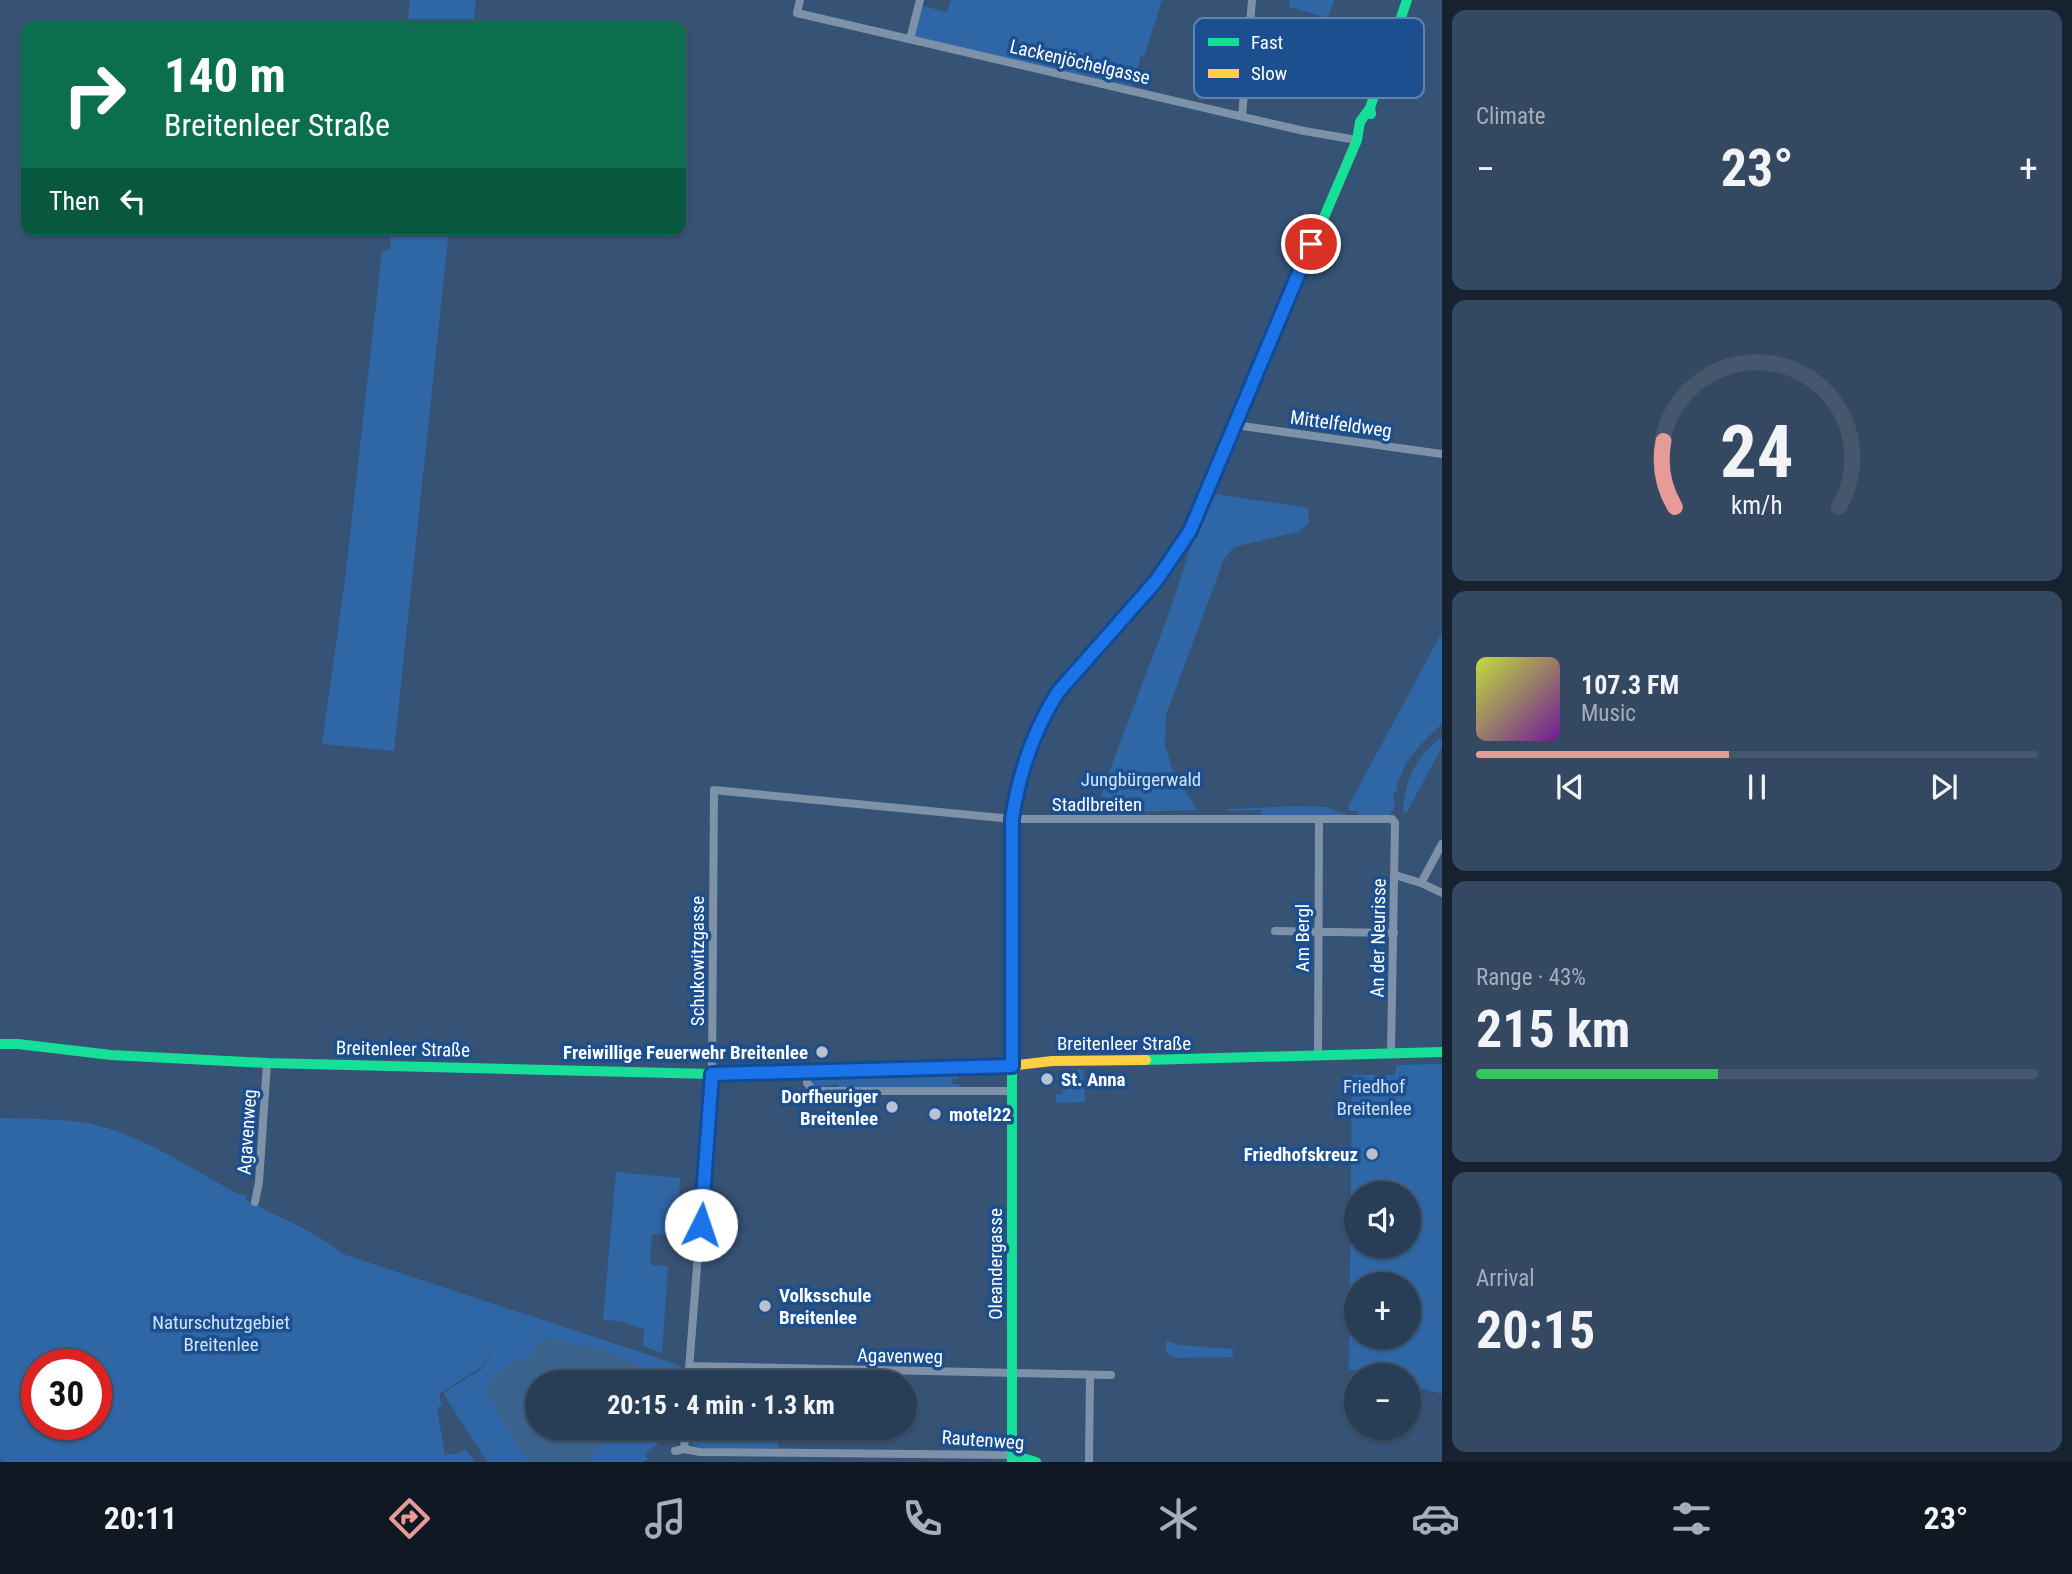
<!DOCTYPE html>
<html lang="en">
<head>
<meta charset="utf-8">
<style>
	body { margin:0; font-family:"Roboto Condensed",sans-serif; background:#344961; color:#f1f3f6; height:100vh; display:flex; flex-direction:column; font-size:26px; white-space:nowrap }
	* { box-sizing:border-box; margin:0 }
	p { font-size:23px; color:#a5aeba }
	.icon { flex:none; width:38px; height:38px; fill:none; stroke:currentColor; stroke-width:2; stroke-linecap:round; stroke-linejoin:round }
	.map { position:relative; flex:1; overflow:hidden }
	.details { display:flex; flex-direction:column; gap:10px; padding:10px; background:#162230; width:630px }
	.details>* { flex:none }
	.hud { position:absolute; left:21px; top:21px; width:665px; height:214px; border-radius:14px; box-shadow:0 2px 5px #0004,0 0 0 2px #44576d; background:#0b6e4f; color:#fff; overflow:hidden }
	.tools { position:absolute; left:1344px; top:1181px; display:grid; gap:14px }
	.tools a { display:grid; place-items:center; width:77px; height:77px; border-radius:50%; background:#283e57; box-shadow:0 2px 5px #0004,0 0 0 2px #44576d; font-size:35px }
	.speed { position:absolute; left:21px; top:1349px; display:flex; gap:14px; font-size:35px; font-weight:700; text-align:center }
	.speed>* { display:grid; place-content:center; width:91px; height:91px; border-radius:50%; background:#283e57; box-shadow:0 2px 5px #0004,0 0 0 2px #44576d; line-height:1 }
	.speed .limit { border:10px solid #d22; background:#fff; color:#111 }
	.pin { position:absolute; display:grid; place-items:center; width:60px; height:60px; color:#fff; margin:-30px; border:4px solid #fff; border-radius:50%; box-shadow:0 2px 7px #0007 }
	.me { position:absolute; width:77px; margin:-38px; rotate:4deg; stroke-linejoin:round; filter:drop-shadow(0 0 5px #0008) }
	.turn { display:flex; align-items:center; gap:24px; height:147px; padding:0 28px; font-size:32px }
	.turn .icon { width:91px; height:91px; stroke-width:2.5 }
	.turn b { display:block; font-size:49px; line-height:60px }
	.then { display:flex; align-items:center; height:66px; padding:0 28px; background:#0003; gap:14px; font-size:26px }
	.big { font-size:52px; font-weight:700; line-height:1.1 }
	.details .widget { flex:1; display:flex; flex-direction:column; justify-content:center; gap:10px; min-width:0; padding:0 24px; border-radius:14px; background:#344961 }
	.details .dial { align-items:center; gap:0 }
	.dial svg { height:182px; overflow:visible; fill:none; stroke:#44576d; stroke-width:7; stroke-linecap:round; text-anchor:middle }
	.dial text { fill:#f1f3f6; stroke:none }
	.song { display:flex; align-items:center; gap:21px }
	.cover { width:84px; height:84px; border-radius:10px; background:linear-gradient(135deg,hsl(70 70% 55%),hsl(280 70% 35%)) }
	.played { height:7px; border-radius:4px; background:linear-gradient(90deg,#e69b98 45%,#44576d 45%) }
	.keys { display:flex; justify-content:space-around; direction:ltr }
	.heat { display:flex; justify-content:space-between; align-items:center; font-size:38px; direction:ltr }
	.charge { height:10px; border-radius:5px; background:linear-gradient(90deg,#34c759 43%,#44576d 0) }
	.trip { position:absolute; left:525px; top:1370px; width:392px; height:70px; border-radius:35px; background:#283e57; box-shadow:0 2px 5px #0004,0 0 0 2px #44576d; font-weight:700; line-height:70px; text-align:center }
	.tabs { display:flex; height:112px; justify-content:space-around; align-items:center; background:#101923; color:#a5aeba }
	.tabs .icon { width:49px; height:49px }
	.tabs .selected { color:#e69b98 }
	.tabs b { font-size:32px; color:#f1f3f6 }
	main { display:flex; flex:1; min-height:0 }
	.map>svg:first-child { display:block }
	.green { fill:#2f66a5; fill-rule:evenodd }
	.water { fill:#3b618d }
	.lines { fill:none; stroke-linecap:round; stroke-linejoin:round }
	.street { stroke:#7d92a8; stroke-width:8 }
	.fast { stroke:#16e098; stroke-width:10 }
	.slow { stroke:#ffcf43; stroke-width:10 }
	.route-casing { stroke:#114b97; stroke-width:18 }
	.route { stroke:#1a73e8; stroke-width:12 }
	.poi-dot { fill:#b9c2ce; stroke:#1b4f8f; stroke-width:2.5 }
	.labels { text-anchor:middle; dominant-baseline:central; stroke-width:7; stroke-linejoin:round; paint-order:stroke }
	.street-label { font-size:19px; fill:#fff; stroke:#1b4f8f }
	.park-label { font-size:19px; fill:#cfe3fa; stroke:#1b4f8f }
	.poi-label { font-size:19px; font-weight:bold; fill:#fff; stroke:#1b4f8f; text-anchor:end }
	.key { fill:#1b4f8f; stroke:#5f84b1; stroke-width:2 }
	.key-label { font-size:19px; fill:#fff }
</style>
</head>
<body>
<main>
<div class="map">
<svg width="1442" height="1462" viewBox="0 0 1442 1462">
	<rect width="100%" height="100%" fill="#365274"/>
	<path class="green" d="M410,0H476L473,26H407Z
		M951,0H1162L1144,57L1141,56L1132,86L914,37L922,6L947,12Z
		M1290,0H1334L1328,18L1289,7Z
		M1256,72L1291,76L1285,99L1254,90Z
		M385,229H449L394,751L322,744L345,579L382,251L389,250C393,242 389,237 385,229Z
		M1211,493L1308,508L1309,523L1298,532L1234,547L1224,559L1166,715L1165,745L1174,774L1197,810L1095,813C1117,748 1142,685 1166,621C1182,578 1193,534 1211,493Z
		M1442,632V724C1420,744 1401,762 1396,792L1393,793L1395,807L1389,815H1358V811H1349L1348,807Z
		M1442,737V747L1407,812H1403C1404,781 1416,756 1442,737Z
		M1296,806L1327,807L1342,814L1344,812L1348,816H1262L1260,810L1229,811V809Z
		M1442,1064V1394L1409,1385V1376L1394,1375L1393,1370H1349L1352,1075H1395L1396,1065ZM1356,1194H1409V1246H1356ZM1356,1284H1409V1337H1356Z
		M1083,1069L1085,1102L1056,1103V1094H1063V1070Z
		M959,1076L958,1079H952V1084H959V1088L838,1087L837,1084L816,1087L811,1082L815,1078Z
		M0,1118C30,1119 62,1118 91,1124C143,1135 190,1168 236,1193L247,1196L246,1200C279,1218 314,1230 343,1254L676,1364L683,1369L681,1382H537V1428H675L645,1455L648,1459L642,1462H487L443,1393L483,1368L495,1348L483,1366L439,1394L442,1405L437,1408L445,1455L459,1453L465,1449L475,1462H5L0,1459ZM37,1365H96V1424H37Z
		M616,1172L680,1178L679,1199L697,1200L696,1208L680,1236L652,1234L650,1262L652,1265L668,1266L662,1353L643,1346L644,1329L620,1321L603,1320Z
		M1166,1341L1179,1345L1233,1349V1357L1176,1358L1166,1352Z
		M700,1374L779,1375V1382H693V1378Z
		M691,1428H778V1448H700L691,1443Z"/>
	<path class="water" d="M547,1338L602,1349L663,1376L668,1382H537V1428H590L603,1435L604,1444L586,1462H526L509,1429L501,1421L487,1389C490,1377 506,1366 517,1360C522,1358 529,1359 533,1354C535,1352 535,1346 535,1343Z"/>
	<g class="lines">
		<path class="street" d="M800,0L797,13L1304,131L1357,140
			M910,39L920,0
			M1242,116L1252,0
			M1235,425L1442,454
			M1395,875L1421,883L1442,893
			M1421,883L1442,844
			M1275,931L1394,933
			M1318,1056L1319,820
			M807,1073V1083L814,1091H1012
			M255,1202L259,1182L267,1063
			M689,1366L1111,1375
			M688,1382L712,1074L714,790L1012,819H1392L1395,823L1391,1053
			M684,1449L686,1428
			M675,1451L684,1449L700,1452L1012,1455
			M1089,1462L1090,1375"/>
		<path class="fast" d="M1371,114L1370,108L1407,0
			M1160,575L1190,531L1357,140L1360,122L1370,108
			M1012,983V1462
			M0,1044H18L111,1055L267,1063L712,1074L826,1071
			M1146,1060L1442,1052
			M1012,1455L1036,1462"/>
		<path class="slow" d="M1012,983C1012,888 997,780 1055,697C1085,653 1126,617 1160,575
			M826,1071L1001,1067L1052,1061L1146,1060"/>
	</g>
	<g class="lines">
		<g class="route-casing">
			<path id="route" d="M701,1225L712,1074L1012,1066V819C1019,773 1033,731 1058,692L1156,581L1190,531L1311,244"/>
		</g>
		<use href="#route" class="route"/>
	</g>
	<g class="poi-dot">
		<circle cx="822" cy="1052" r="7"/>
		<circle cx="1047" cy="1079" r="7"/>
		<circle cx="892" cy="1107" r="7"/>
		<circle cx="935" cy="1114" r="7"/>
		<circle cx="1372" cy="1154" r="7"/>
		<circle cx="765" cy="1306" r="7"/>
	</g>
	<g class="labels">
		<g class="street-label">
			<text transform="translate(1080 62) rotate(13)">Lackenjöchelgasse</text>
			<text transform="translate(1341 424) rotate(8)">Mittelfeldweg</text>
			<text x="1097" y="804">Stadlbreiten</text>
			<text transform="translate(1302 938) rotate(-90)">Am Bergl</text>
			<text transform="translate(1378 938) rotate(-89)">An der Neurisse</text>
			<text transform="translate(697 961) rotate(-90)">Schukowitzgasse</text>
			<text x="1124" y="1043">Breitenleer Straße</text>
			<text transform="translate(403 1049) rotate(1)">Breitenleer Straße</text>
			<text transform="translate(247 1132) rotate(-86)">Agavenweg</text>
			<text transform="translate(995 1264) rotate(-90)">Oleandergasse</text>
			<text transform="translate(900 1356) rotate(1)">Agavenweg</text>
			<text transform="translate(983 1440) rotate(4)">Rautenweg</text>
		</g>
		<g class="park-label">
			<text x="1141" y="779">Jungbürgerwald</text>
			<text x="1374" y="1086">Friedhof<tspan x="1374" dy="22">Breitenlee</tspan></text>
			<text x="221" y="1322">Naturschutzgebiet<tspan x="221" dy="22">Breitenlee</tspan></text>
		</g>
		<g class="poi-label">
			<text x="808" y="1052">Freiwillige Feuerwehr Breitenlee</text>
			<text x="1061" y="1079" text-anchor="start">St. Anna</text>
			<text x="878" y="1096">Dorfheuriger<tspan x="878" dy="22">Breitenlee</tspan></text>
			<text x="949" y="1114" text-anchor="start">motel22</text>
			<text x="1358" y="1154">Friedhofskreuz</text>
			<text x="779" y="1295" text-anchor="start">Volksschule<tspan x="779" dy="22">Breitenlee</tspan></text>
		</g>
	</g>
	<rect x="1194" y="18" width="230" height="80" rx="10" class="key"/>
	<rect x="1208" y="38" width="31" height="8" fill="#16e098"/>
	<rect x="1208" y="69" width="31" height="9" fill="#ffcf43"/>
	<g class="key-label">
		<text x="1251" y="49">Fast</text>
		<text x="1251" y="80">Slow</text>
	</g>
</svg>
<div class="tools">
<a><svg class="icon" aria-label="sound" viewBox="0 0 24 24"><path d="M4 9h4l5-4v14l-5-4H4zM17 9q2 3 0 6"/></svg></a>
<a>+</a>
<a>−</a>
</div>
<div class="speed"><div class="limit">30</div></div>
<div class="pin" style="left:1311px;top:244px;background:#d93025"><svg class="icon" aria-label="arrive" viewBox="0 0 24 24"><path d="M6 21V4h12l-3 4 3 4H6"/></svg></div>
<svg class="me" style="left:701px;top:1225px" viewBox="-20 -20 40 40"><circle r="19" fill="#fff"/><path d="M0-13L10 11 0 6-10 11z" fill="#1a73e8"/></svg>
<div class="trip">20:15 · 4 min · 1.3 km</div>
<div class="hud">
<div class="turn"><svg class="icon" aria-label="right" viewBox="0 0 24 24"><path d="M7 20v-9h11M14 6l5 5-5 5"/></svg><div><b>140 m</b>Breitenleer Straße</div></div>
<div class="then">Then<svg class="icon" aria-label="left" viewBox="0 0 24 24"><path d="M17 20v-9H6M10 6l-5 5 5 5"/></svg></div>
</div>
</div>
<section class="details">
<div class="widget"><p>Climate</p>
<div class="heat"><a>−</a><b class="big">23°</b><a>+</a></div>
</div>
<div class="widget dial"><svg viewBox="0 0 100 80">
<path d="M14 69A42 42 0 1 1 86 69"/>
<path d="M14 69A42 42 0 0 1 9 40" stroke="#e69b98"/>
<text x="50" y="56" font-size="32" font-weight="700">24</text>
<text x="50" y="72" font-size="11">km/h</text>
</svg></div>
<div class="widget">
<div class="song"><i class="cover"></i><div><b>107.3 FM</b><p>Music</p></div></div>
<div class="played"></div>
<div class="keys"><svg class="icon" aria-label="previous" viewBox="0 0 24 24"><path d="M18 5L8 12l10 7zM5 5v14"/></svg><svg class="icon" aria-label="pause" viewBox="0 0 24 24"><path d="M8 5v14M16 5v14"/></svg><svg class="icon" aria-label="next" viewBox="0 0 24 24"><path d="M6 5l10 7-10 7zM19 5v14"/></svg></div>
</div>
<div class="widget"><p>Range · 43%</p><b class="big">215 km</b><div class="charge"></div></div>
<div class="widget"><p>Arrival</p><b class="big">20:15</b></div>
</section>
</main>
<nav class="tabs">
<b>20:11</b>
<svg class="icon selected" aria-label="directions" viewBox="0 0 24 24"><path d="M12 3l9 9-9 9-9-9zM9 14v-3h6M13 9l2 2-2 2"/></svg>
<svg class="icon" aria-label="music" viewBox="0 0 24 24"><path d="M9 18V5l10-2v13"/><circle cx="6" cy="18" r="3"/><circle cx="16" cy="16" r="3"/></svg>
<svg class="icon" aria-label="phone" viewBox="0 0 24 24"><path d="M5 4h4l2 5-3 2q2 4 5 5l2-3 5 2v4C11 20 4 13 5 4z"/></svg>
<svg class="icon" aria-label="climate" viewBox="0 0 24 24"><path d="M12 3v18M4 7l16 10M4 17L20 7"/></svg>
<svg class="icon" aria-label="car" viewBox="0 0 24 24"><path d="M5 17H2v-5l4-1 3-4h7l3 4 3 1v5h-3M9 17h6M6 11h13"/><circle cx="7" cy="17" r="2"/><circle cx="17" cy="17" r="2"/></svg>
<svg class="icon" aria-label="filters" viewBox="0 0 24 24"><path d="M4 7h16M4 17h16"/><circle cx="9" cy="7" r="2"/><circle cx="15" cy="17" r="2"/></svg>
<b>23°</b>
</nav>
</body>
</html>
